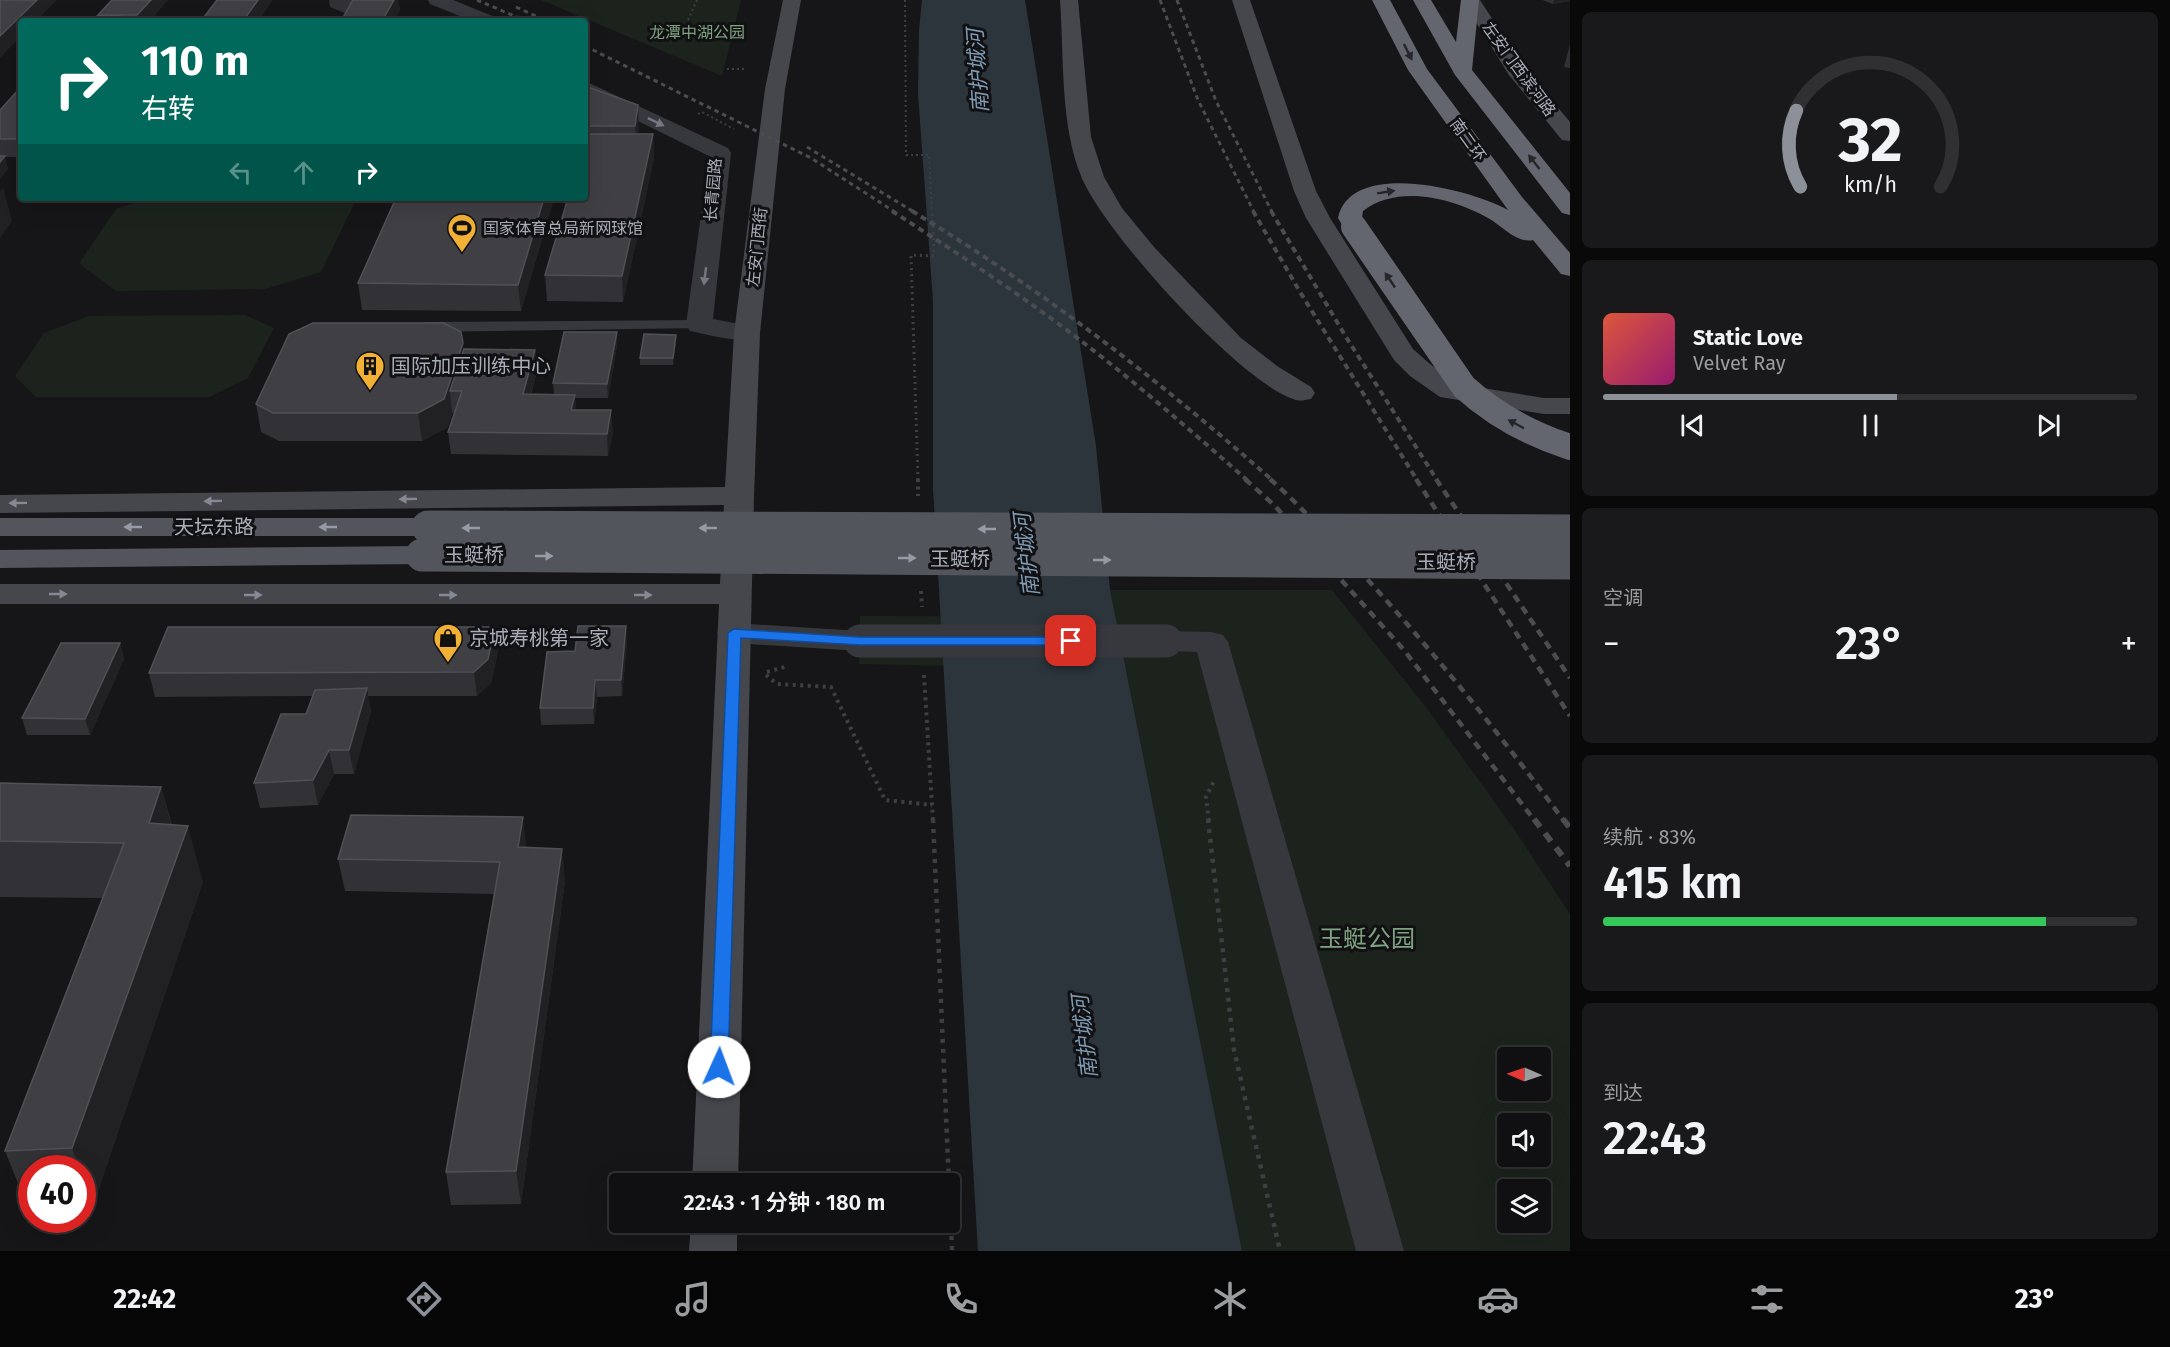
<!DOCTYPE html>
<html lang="zh">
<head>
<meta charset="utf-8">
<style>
	body { margin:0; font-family:"Fira Sans","Noto Sans SC",sans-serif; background:#19191b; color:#f1f3f6; height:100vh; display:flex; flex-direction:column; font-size:22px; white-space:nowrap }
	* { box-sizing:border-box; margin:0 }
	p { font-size:20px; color:#9c9d9f }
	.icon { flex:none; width:33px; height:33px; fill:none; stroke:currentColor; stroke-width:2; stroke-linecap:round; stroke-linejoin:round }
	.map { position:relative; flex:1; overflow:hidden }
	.sheet { display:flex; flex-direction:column; gap:12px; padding:12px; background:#09090a; width:600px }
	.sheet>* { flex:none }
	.banner { position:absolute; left:18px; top:18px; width:570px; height:183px; border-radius:6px; box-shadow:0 6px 24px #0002,0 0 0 2px #303032; background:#00695c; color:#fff; overflow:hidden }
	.needle { width:39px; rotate:272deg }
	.buttons { position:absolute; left:1497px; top:1047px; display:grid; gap:12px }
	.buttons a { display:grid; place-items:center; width:54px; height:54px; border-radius:6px; background:#101012; box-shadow:0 6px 24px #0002,0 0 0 2px #303032; font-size:30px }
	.speed { position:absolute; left:18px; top:1155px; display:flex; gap:12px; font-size:30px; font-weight:700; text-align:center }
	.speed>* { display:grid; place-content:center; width:78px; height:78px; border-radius:50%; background:#101012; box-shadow:0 6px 24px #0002,0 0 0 2px #303032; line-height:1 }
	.speed .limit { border:9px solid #d22; background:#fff; color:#111 }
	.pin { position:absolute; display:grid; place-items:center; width:51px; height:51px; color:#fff; margin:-26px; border-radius:12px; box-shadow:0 3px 9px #0006 }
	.me { position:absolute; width:66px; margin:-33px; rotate:2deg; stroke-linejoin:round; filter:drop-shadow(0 0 4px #0008) }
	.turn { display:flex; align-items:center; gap:21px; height:126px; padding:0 24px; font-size:27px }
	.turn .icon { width:78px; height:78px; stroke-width:2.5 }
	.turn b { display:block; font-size:42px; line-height:51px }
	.lanes { display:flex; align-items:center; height:57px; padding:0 24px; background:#0003; justify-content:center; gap:30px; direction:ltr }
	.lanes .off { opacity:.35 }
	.big { font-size:45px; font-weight:600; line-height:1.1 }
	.sheet .tile { flex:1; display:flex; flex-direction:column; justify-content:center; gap:9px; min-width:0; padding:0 21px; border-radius:9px; background:#19191b }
	.sheet .dial { align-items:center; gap:0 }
	.dial svg { height:156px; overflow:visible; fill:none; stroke:#303032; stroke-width:7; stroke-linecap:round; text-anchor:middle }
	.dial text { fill:#f1f3f6; stroke:none }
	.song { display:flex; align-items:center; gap:18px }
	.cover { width:72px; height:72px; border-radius:9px; background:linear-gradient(135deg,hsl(10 70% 55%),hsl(320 70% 35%)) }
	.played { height:6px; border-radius:3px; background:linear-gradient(90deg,#8c9099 55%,#303032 55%) }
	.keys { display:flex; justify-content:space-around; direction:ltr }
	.heat { display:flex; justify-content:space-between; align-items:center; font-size:33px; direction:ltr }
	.charge { height:9px; border-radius:4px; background:linear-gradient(90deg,#34c759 83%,#303032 0) }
	.trip { position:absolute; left:609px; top:1173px; width:351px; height:60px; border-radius:6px; background:#101012; box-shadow:0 6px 24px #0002,0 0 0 2px #303032; font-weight:600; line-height:60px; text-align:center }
	.tab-bar { display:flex; height:96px; justify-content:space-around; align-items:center; background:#060607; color:#9c9d9f }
	.tab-bar .icon { width:42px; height:42px }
	.tab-bar .on { color:#8c9099 }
	.tab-bar b { font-size:27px; color:#f1f3f6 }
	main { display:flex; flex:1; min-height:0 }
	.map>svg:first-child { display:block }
	.green { fill:#1c231d; fill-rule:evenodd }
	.water { fill:#2c353c }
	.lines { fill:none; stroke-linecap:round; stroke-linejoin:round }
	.path-far3 { stroke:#3d3f44; stroke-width:2; stroke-dasharray:2 3; stroke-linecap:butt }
	.path-far2 { stroke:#3d3f44; stroke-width:3; stroke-dasharray:2 4; stroke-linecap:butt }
	.path-far1 { stroke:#3d3f44; stroke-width:4; stroke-dasharray:3 4.5; stroke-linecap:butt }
	.path { stroke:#3d3f44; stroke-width:4.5; stroke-dasharray:4 6; stroke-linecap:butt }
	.lane { fill:#37383d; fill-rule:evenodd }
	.street { fill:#37383d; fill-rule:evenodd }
	.secondary { fill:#45474d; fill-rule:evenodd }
	.primary { fill:#53555c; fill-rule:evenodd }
	.highway { fill:#63666e; fill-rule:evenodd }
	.rail-far3 { stroke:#4a4c52; stroke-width:3; stroke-dasharray:4.5 4; stroke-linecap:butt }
	.rail-far2 { stroke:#4a4c52; stroke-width:4; stroke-dasharray:6 4.5; stroke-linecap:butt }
	.rail-far1 { stroke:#4a4c52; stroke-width:4.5; stroke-dasharray:8 6; stroke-linecap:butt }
	.rail { stroke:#4a4c52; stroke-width:6; stroke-dasharray:10 8; stroke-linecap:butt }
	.street-bridge { stroke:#37383d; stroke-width:33 }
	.primary-bridge { stroke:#53555c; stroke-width:33 }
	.highway-bridge { stroke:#63666e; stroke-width:26 }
	.wall { fill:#323236 }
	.shaded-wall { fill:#212124 }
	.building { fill:#3f3f44; stroke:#4f5156; stroke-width:1.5 }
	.oneway { fill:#26262a }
	.oneway2 { fill:#757881 }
	.oneway3 { fill:#858993 }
	.oneway4 { fill:#979ba6 }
	.route { fill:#1a73e8; stroke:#114b97; stroke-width:1.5 }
	.labels { text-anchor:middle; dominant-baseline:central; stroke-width:6; stroke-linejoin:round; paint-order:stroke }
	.far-park-label { font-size:16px; fill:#7fa381; stroke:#111113 }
	.far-street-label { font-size:16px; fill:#a8adb8; stroke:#111113 }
	.far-poi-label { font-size:16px; fill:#a8adb8; stroke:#111113; text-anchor:start }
	.poi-label { font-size:20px; fill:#a8adb8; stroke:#111113; text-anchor:start }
	.street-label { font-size:20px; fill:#a8adb8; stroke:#111113 }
	.water-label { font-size:21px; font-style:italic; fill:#7f9bb3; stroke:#111113 }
	.near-park-label { font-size:24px; fill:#7fa381; stroke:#111113 }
</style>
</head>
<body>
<main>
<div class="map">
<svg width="1570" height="1251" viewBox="0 0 1570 1251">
	<rect width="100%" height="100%" fill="#161618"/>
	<path class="green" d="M541,0H741L722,76Z
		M150,198H337L354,204L321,272L265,289L116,291L81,265L80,262L116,209Z
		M89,316L245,315L274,328L248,378L209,397H36L15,376L44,333Z
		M1110,590H1332L1425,706L1512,826L1570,914V1251H1242L1126,670L859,664L860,616L1115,617ZM1508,1058H1540V1090H1508ZM1508,1124H1540V1156H1508ZM1508,1190H1540V1222H1508Z"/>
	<path class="water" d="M922,0H1025L1096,446L1110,590L1242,1251H978L933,489V301L918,93L919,30Z"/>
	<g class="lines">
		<path class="path-far3" d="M905,0L906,155H929L932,212
			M688,20L697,0
			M727,69H746
			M698,114L702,112L734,129"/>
		<path class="path-far2" d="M918,480L911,255L934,256L932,211"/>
		<path class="path-far1" d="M918,479V496
			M921,591L922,607
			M767,672L788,666
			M766,675L777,684L831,687L885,800L932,805
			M924,675L933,821
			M1209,821L1206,797L1214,781"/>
		<path class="path" d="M933,819L949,1184
			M1208,819L1234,1050L1280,1251
			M950,1196L952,1251"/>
		<path class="lane" d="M699,320L704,322L707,325L704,328L425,332L417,327L425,322Z"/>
		<path class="street" d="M428,0H453L495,17L497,21H472L430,4Z
			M585,81L728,148L731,153L713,319L756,327L760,333L756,339C736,343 710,335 690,331L686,325L709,156L585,95Z
			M734,623L860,631L872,634L877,641L872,648L860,651L734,643L722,640L717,633L722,626Z
			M1166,631L1211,632L1223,635L1228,642L1404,1251H1356L1197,652L1166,651L1154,648L1149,641L1154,634Z"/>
		<path class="secondary" d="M783,0H801L785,89L760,333L754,496L738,1184H692L719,604H0V584H720L724,505L0,513V495L725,487L734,333L765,89Z
			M1060,0H1078L1091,137L1104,177L1122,208L1154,247L1241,338L1277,366L1311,387L1315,393L1311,399C1304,400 1300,402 1293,399C1238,380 1103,231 1081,176C1060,124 1064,56 1060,0Z
			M1232,0H1250L1316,191L1330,218L1413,349L1430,364L1458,384L1544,398H1570V414H1544L1440,397L1410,376L1394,360L1306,218L1294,191Z
			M1462,0H1480L1523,66L1570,122V141L1562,140L1509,75Z
			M691,1222H737V1251H689Z"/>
		<path class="primary" d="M0,518H428L439,520L443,527L439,534L428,536H0Z
			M422,546L433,548L438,555L433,562L422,564L0,568V550Z"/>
		<path class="highway" d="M1372,0H1390L1427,69L1522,197L1570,253V276L1561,274L1533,240C1517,244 1501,225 1488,218C1452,198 1398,184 1363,211L1362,218L1366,227L1362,232L1354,234L1346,232L1338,218C1351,158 1472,190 1508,210L1408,70Z
			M1413,0H1431L1456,42L1461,0H1479L1472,70L1570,193V215L1562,213L1455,75Z"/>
		<path class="rail-far3" d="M477,0L526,21
			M1160,0L1198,100L1254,212
			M1177,0L1216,101L1272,212
			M516,7L547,21
			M585,46L811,158L895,212
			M807,147L914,212"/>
		<path class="rail-far2" d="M892,211C962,256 1032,302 1098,354C1149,394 1198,437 1247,480
			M912,211C1041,289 1159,380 1272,480
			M1253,211L1300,292L1417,480
			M1271,211L1346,337L1437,480"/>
		<path class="rail-far1" d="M1245,479L1274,505L1404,650L1535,821
			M1270,479C1301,506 1328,537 1356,567C1430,647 1499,733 1564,821
			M1416,479L1570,716
			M1436,479L1570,678"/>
		<path class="rail" d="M1534,819L1570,866
			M1563,819L1570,828"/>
		<path class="street-bridge" d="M860,641H1166"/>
		<path class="primary-bridge" d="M428,527L1570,531
			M422,555L1570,563"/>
		<path class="highway-bridge" d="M1354,227L1464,387C1495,415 1530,434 1570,447"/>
	</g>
	<path class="wall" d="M112,0L150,21H92L99,16L98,15Z
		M329,0H398L400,10L394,21H341L345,13L330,7Z
		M1542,0H1570V1L1553,4Z
		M1570,45V68L1564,67Z
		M585,86L638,105V134H653L654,158L623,302L547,301L545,275L585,198Z
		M21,87V157H5L8,169L0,178V110Z
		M396,198H554L521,311L362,310L358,283Z
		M676,342L673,365H640V358Z
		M617,346L608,398H575L576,410L613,432L608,456L451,454L448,432L455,413H452L448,427L422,441H279L261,432L256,404L464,349L535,350L537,371L531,395H554L553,383Z
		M627,642L622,696L597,697L594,724L541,725L540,708L575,651Z
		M120,643L124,659L90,735H27L22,718Z
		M498,651L491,683L477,696H368L371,712L354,774H334L318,805L260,808L254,783L306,714L313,696L155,697L149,673Z
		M0,783L161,787L172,825L203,882L93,1206H82V1168H32V1208H28L5,1151L102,898L0,897Z
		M527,847L565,881L521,1204L451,1205L446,1172L494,894L345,891L338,859Z"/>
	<path class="shaded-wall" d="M37,0H57L36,21H21V36L0,58V36Z
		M151,0H168L150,21H139L137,15Z
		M258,0H273L258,21H243Z
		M394,0H398L400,10L394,21H382Z
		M1554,0H1570V1L1553,4Z
		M638,105L639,129L637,149L635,126Z
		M653,134L654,158L623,302L622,276Z
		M5,156L8,169L0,178V162Z
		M3,187L12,221L0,238V191Z
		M544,198H554L521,311L518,285Z
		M617,332V346L608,398L607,384Z
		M676,335V342L673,365V358Z
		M463,343L466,370L450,391L452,413L448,427L422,441L418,413Z
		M535,350L537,371L525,416L523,394Z
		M575,395L577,417L571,410Z
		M611,410L613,432L608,456L607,434Z
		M626,626L627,642L622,696L621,680Z
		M495,627L498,651L491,683L477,696L474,672Z
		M120,643L124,659L90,735L85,719Z
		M595,680L597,697L594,724L593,708Z
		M367,688L371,712L354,774L349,750Z
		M329,750L334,774L318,805L313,780Z
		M161,787L176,843L149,823Z
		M523,817L527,849L518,847Z
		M188,826L203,882L93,1206L82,1177V1168H79L72,1148Z
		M562,849L565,881L521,1204L516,1171Z"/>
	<path class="building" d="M0,0H37L0,36Z
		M112,0H151L137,15H98Z
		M217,0H258L243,21H201Z
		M352,0H394L382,21H341L353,0Z
		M97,16L136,17L132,21H92Z
		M585,86L638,105L635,126H585Z
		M21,87V139H0V110Z
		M586,134H653L622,276L545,275L568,198H585V138Z
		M0,156H5L0,162Z
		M396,198H544L518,285L358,283Z
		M313,323H444L461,332L463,343L444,399L418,413H273L256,404L289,334Z
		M564,332H617L607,384L553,383Z
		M644,334L676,335L673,358H640Z
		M464,349L535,350L523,394L575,395L571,410H611L607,434L448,432L462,391H450Z
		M578,626H626L621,680H595L593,708H540L547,652L575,651Z
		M168,627H495L488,659L474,672L149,673Z
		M61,643H120L85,719L22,718Z
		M367,688L349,750H329L313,780L254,783L281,714H306L315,690Z
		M0,783L161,787L149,823L188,826L72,1148L5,1151L124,843L0,841Z
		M351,815L523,817L518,847L562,849L516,1171L446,1172L500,862L338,859Z"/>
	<defs><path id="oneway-solid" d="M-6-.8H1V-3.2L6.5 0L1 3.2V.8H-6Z" transform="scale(1.5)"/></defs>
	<g class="oneway">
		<use href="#oneway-solid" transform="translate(1408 52) rotate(63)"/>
		<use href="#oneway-solid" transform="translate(1534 162) rotate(-128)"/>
		<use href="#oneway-solid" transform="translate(1386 192) rotate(-9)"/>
		<use href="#oneway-solid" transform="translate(1390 280) rotate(-124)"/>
		<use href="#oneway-solid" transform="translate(1516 424) rotate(-152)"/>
	</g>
	<g class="oneway2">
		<use href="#oneway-solid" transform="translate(656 122) rotate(26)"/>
		<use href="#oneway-solid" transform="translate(705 276) rotate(97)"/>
	</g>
	<g class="oneway3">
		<use href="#oneway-solid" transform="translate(408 499) rotate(179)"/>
		<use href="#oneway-solid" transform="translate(213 501) rotate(179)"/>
		<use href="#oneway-solid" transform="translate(18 503) rotate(179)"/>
		<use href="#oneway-solid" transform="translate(58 594)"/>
		<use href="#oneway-solid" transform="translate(253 595)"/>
		<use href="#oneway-solid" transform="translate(448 595)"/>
		<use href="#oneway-solid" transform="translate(643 595)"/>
	</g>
	<g class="oneway4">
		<use href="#oneway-solid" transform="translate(133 527) rotate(-180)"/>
		<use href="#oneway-solid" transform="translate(328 527) rotate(-180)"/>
		<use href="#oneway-solid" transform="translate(471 528) rotate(-180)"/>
		<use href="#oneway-solid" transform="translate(708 528) rotate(-180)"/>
		<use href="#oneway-solid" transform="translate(987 529) rotate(-180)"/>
		<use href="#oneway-solid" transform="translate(544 556)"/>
		<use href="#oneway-solid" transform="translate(907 558)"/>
		<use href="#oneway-solid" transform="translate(1102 560)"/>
	</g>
	<path class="route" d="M734,629L860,637H1071L1078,641L1071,645H860L741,638L728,1067L725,1072L719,1074L713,1072L710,1067L728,633Z"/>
	<defs>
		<g id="stadium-pin" transform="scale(1.5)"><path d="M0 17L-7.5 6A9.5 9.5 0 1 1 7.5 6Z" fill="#f2b134" stroke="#111113"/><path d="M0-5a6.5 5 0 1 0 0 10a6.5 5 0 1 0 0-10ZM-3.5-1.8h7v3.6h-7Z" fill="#111"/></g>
		<g id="building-pin" transform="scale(1.5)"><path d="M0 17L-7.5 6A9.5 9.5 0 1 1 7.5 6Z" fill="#f2b134" stroke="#111113"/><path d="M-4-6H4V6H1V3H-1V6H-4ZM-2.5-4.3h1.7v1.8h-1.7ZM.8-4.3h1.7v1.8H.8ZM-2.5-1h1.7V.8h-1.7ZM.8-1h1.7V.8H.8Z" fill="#111"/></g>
		<g id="shop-pin" transform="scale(1.5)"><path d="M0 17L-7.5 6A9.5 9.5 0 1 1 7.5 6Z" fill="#f2b134" stroke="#111113"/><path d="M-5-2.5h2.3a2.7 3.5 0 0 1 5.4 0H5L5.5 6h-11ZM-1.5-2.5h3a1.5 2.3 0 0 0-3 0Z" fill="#111"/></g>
	</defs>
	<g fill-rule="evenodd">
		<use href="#stadium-pin" x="462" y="228"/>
		<use href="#building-pin" x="370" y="366"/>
		<use href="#shop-pin" x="448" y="638"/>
	</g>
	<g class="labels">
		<g class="far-park-label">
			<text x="697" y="32">龙潭中湖公园</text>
		</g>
		<g class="far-street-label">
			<text transform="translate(1519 69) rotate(54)">左安门西滨河路</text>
			<text transform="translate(1468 140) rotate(54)">南二环</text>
			<text transform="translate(713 190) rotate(-85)">长青园路</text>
			<text transform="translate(757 247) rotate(-84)">左安门西街</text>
		</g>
		<g class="far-poi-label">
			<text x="483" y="228">国家体育总局新网球馆</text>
		</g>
		<g class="poi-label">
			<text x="391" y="366">国际加压训练中心</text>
			<text x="469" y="638">京城寿桃第一家</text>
		</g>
		<g class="street-label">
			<text x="214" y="527">天坛东路</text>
			<text x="474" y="555">玉蜓桥</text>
			<text x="960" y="559">玉蜓桥</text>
			<text x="1446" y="562">玉蜓桥</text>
		</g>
		<g class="water-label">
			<text transform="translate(978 71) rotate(-94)">南护城河</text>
			<text transform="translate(1027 555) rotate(-97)">南护城河</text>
			<text transform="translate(1085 1037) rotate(-97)">南护城河</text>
		</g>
		<g class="near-park-label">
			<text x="1367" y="939">玉蜓公园</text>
		</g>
	</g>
</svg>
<div class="buttons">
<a><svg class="needle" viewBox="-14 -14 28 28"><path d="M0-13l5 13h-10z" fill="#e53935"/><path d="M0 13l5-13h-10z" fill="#9c9d9f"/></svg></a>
<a><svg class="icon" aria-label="sound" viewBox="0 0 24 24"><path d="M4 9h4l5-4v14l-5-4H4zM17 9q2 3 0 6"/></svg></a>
<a><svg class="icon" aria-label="layers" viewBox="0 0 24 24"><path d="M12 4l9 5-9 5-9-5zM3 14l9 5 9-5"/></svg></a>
</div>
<div class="speed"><div class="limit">40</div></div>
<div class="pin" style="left:1071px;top:641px;background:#d93025"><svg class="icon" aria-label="arrive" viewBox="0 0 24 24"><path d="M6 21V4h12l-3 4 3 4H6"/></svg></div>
<svg class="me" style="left:719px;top:1067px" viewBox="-20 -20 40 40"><circle r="19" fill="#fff"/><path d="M0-13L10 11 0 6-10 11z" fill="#1a73e8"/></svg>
<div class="trip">22:43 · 1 分钟 · 180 m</div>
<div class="banner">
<div class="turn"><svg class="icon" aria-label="right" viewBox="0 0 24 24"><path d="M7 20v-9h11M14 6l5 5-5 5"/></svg><div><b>110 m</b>右转</div></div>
<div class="lanes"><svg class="icon off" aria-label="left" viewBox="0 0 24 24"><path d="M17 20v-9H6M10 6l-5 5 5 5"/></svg><svg class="icon off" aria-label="ahead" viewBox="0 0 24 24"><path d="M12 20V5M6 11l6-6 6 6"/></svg><svg class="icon" aria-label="right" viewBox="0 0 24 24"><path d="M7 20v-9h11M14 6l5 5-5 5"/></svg></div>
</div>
</div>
<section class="sheet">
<div class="tile dial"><svg viewBox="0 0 100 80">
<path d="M14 69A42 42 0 1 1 86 69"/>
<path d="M14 69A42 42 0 0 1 12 30" stroke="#8c9099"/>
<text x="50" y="56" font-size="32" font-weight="700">32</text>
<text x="50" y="72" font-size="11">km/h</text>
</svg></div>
<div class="tile">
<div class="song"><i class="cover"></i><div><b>Static Love</b><p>Velvet Ray</p></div></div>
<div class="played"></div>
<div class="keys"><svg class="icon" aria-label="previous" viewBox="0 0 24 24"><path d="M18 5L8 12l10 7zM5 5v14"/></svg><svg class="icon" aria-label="pause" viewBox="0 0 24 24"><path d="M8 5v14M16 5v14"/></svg><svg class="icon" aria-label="next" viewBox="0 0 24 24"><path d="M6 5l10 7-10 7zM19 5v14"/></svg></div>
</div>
<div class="tile"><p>空调</p>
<div class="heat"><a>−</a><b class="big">23°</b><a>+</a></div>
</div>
<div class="tile"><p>续航 · 83%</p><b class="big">415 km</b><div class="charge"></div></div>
<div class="tile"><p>到达</p><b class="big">22:43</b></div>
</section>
</main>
<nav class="tab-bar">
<b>22:42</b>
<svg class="icon on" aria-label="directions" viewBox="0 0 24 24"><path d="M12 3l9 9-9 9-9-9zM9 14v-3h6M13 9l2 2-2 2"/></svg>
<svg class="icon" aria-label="music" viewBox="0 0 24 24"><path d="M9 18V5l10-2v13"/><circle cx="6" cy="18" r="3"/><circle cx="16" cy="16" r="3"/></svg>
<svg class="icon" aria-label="phone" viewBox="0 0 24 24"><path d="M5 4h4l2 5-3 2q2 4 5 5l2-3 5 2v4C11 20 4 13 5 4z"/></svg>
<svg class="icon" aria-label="climate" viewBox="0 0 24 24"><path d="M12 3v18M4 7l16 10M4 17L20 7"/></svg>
<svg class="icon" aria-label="car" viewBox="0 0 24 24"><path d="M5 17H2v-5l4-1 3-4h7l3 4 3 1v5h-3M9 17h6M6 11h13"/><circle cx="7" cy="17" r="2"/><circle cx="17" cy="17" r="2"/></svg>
<svg class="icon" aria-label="filters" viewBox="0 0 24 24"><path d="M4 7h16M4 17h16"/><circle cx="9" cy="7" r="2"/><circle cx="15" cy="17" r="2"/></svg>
<b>23°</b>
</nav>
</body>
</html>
